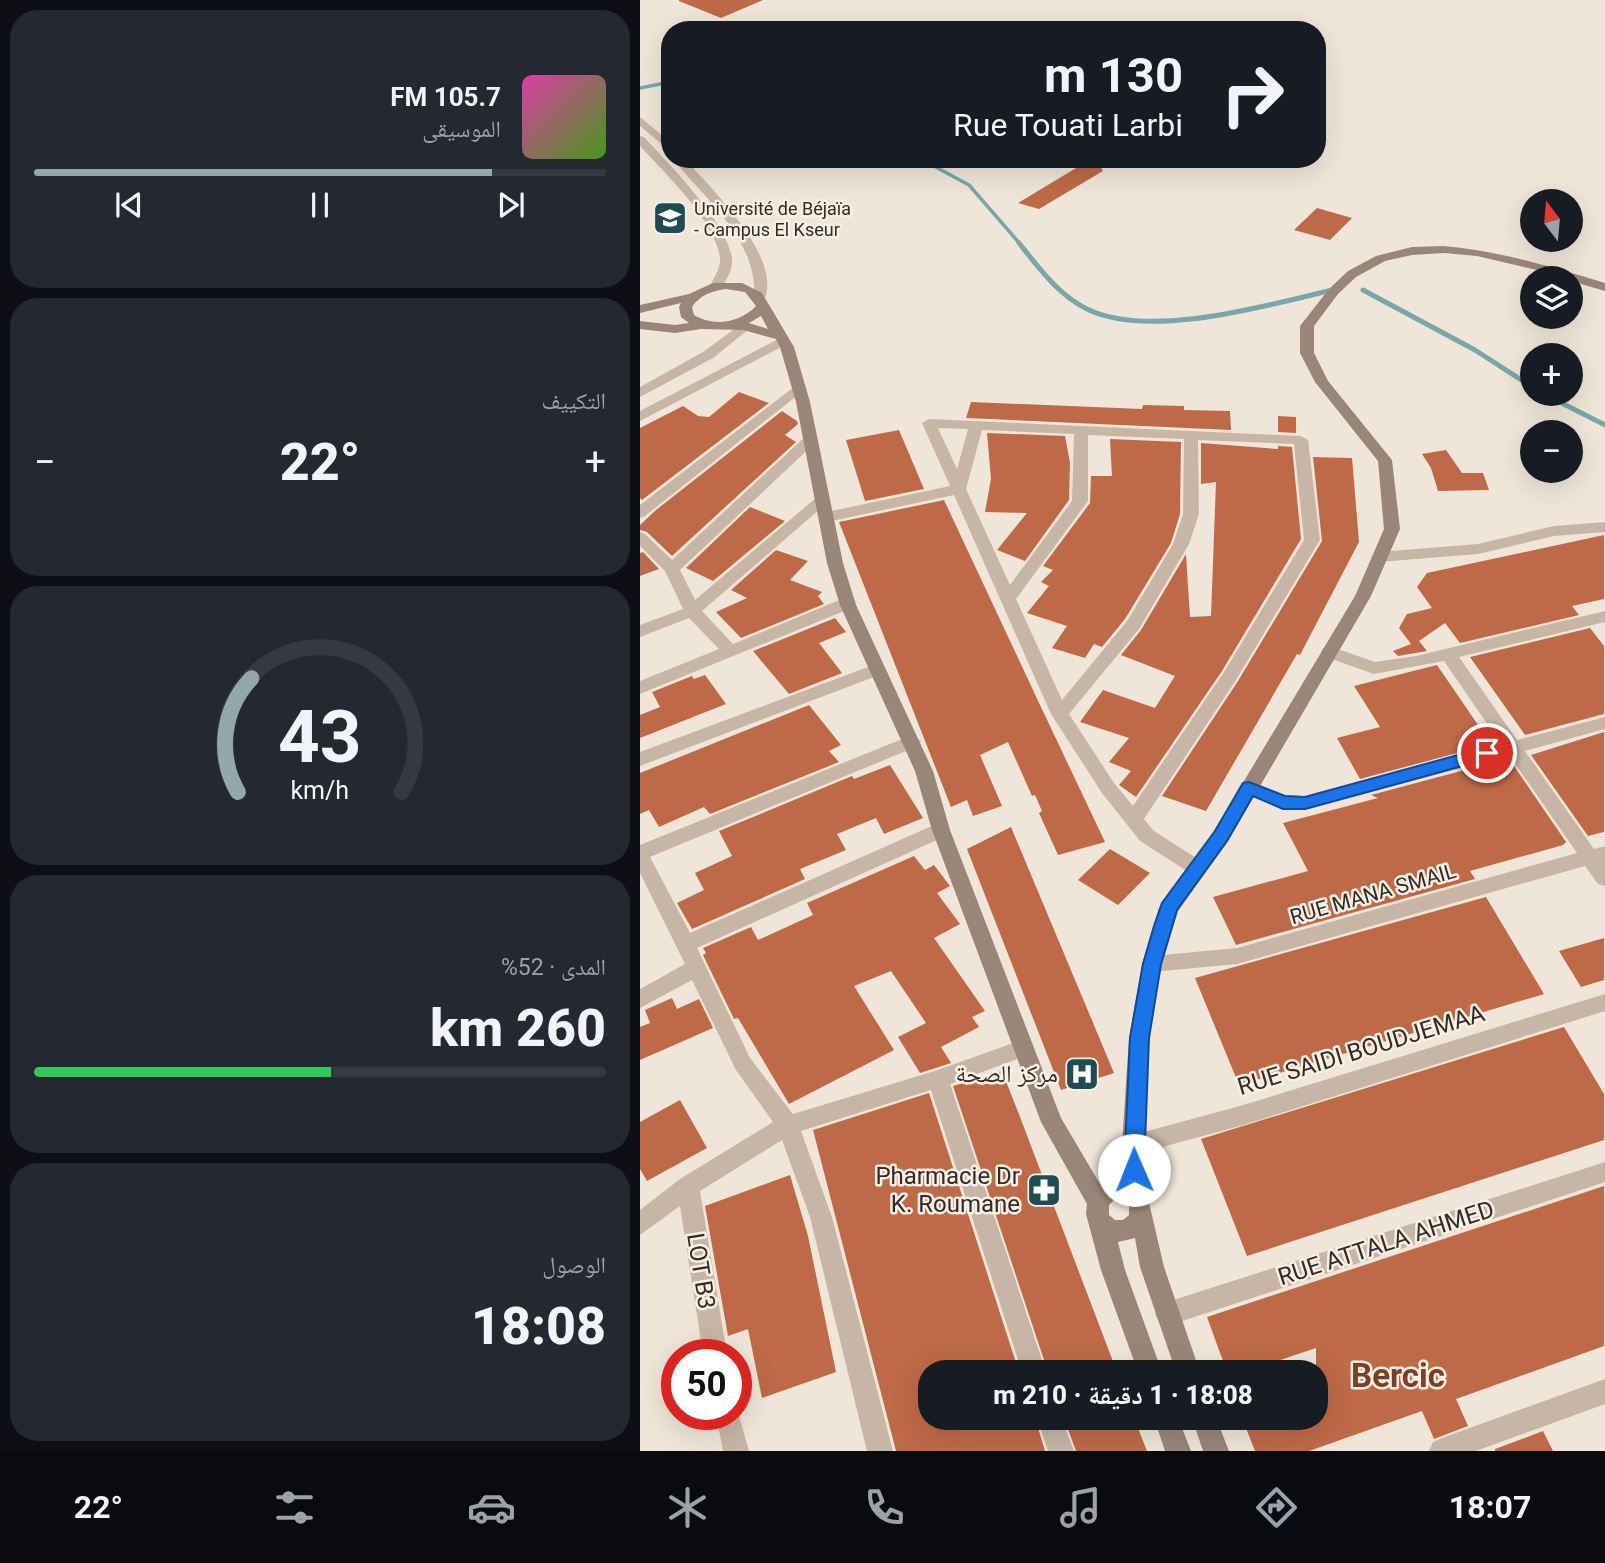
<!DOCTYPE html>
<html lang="ar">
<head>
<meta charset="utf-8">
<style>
	body { margin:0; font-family:Roboto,"Noto Naskh Arabic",sans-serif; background:#242831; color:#f1f3f6; direction:rtl; height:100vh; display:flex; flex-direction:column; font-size:26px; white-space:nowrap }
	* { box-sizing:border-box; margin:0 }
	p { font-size:23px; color:#9ea1a6 }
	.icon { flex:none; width:38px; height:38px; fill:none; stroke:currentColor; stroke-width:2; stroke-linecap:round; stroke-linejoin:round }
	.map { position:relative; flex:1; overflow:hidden; direction:ltr }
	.panel { display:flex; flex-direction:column; gap:10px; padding:10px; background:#0d0f14; width:640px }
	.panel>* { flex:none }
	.hud { position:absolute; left:21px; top:21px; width:665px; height:147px; border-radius:28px; box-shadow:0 7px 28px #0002; direction:rtl; background:#171b24; color:#f1f3f6; overflow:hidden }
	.needle { width:46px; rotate:344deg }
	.buttons { position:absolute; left:880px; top:189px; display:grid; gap:14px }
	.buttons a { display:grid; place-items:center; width:63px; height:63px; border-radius:50%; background:#171b24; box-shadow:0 7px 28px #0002; font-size:35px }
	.speed { position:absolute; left:21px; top:1339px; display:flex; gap:14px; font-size:35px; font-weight:700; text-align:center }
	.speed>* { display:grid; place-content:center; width:91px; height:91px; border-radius:50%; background:#171b24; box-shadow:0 7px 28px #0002; line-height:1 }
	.speed .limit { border:10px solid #d22; background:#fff; color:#111 }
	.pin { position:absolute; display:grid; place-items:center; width:60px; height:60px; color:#fff; margin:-30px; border:4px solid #fff; border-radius:50%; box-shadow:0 2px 7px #0007 }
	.me { position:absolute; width:77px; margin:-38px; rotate:359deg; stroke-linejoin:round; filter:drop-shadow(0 0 5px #0008) }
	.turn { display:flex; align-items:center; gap:24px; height:147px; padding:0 28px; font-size:32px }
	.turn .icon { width:91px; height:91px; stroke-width:2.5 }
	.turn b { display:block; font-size:49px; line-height:60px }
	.big { font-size:52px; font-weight:800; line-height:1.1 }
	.panel .card { flex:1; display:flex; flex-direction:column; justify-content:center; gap:10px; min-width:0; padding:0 24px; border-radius:28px; background:#242831 }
	.panel .dial { align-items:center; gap:0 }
	.dial svg { height:182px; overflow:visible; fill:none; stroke:#363941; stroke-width:7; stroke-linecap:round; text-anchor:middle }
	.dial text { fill:#f1f3f6; stroke:none }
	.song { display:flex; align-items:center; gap:21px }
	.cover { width:84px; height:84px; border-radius:10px; background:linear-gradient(135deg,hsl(320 70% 55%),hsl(100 70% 35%)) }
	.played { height:7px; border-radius:4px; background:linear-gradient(90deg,#92a8ac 80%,#363941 80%) }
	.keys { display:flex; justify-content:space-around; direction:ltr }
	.heat { display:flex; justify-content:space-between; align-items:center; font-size:38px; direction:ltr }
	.charge { height:10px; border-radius:5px; background:linear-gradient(90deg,#34c759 52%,#363941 0) }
	.trip { position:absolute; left:278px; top:1360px; width:410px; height:70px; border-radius:28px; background:#171b24; box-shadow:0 7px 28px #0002; font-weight:800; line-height:70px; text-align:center; direction:rtl }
	.tabs { display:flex; height:112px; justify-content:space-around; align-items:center; background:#090b0e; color:#9ea1a6 }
	.tabs .icon { width:49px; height:49px }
	.tabs .active { color:#92a8ac }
	.tabs b { font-size:32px; color:#f1f3f6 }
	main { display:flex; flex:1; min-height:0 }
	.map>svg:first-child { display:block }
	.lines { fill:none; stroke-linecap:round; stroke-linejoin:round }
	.stream-far1 { stroke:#7aa6ab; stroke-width:3.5 }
	.stream { stroke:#7aa6ab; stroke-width:5 }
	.building { fill:#be6a48 }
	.street { fill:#c7b6a6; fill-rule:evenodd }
	.secondary { fill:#9a8678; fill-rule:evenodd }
	.route { fill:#1a73e8; stroke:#114b97; stroke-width:2 }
	.labels { text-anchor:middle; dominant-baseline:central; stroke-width:5; stroke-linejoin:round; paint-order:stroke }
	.far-poi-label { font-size:18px; fill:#332b27; stroke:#f8f0e5; text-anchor:start }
	.street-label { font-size:21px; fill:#332b27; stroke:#f8f0e5 }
	.near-street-label { font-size:24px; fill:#332b27; stroke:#f8f0e5 }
	.near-poi-label { font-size:24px; fill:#332b27; stroke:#f8f0e5; text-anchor:end }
	.near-district-label { font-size:33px; font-weight:bold; fill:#7d3e25; stroke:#f8f0e5 }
</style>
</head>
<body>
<main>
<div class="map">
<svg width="965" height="1451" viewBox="0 0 965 1451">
	<rect width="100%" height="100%" fill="#efe6d9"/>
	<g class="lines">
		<path class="stream-far1" d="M0,88L30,82
			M281,159L329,185L381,245"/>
		<path class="stream" d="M379,243C399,268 419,296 449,310C513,339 627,305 693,290
			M723,290L835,350L892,387
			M904,394L965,425"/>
	</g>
	<path class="building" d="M123,0L81,18L39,1V0Z
		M451,159H457L463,171L399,209L378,203Z
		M677,208L712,218L690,240L654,230Z
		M99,392L129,403L2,500L0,498V428L43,406L58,416L69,417Z
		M331,402L502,409L503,405L544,406V410L590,411L591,430L326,418Z
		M142,411L157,421L158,424L145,435L156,442L32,556L7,532L0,530V525L16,510Z
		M638,416L656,417V433L638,432Z
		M259,430L284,489L225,501L206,440Z
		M347,433L425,436L430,463L429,500L385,561L357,550L387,513L345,512L351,479Z
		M470,439L541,442L540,514L531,543L485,619L462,647L454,644L445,658L412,648L427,626L387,613L409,586L401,582L413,570L403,566L450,503L451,476H472Z
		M561,443L638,449V446L652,447L661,539L582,671L496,797L479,785L491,771L469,762L489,738L440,722L463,690L515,708L535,676L481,655L501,630L546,554L550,617L571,616L576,482L561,484Z
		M806,450L822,473H843L849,490L798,491L791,468L782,454Z
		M673,457L712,458L719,542L660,655L657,654L566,811L522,796L598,681L682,541Z
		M304,500L400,705L465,842L418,855L399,813L402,811L395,795L392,796L368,742L340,755L362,806L333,816L327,800L311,807L199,522Z
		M110,507L145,521L73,581L46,568Z
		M964,535V599L932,606L939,615L820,643L805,623L779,641L787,651L758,656L753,651L771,644L759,628L767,614L792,608L777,587L787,573Z
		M136,550L168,561L150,580L182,592L178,596L184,604L101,638L76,612L107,598L91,590Z
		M3,552L19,569L0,576V553Z
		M195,618L206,632L179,643L202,673L149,694L113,651Z
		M950,628L964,646V714L885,735L830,657Z
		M797,665L851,744L720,779L697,738L740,727L714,686Z
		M65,675L86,704L0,738V715L20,707L12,692L52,676L54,679Z
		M169,705L201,745L189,751L199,762L70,814L64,807L19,827L9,810L0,814V773Z
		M964,732V832L948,836L891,755Z
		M862,760H870L926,842L923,845L830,871L835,879L596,945L573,897L668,871L643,823L738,798L731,795Z
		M250,765L283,818L244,834L236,818L197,834L206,850L160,869L165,879L52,929L37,903L64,890L55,873L92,856L79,831L212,776L214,779Z
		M371,827L474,1073L421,1090L327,849Z
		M470,849L510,873L478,905L438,880Z
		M274,856L285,870L294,865L310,886L297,893L320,924L294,938L345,1011L332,1017L339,1027L301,1047L311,1063L280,1073L258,1037L286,1023L251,971L214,986L254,1050L149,1104L98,1018L94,1019L63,955L66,953L63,948L111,927L118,940L173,915L167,903Z
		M846,897L904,994L599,1085L555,978Z
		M964,938V980L941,987L919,951Z
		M32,998L37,1009L59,999L73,1028L0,1060V1027L10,1023L5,1010Z
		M924,1027L964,1094V1140L607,1256L561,1139Z
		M362,1071L380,1117L477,1372H408L313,1086Z
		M289,1093L379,1372H290V1418H395L405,1451H256L173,1130Z
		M40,1100L67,1148L7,1181L0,1169V1122Z
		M150,1175L168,1236L196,1372L122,1398L108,1329L88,1336L65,1206Z
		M964,1186V1346L816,1399L828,1426L794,1439L782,1411L669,1451H615L602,1418H676V1348L605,1372H587L567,1317Z
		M424,1418H494L507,1451H436Z
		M903,1431L913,1451H855V1449Z"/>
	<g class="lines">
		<path class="street" d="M0,117L30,142V151L0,126Z
			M0,136L4,137C27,162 91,226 92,260C93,271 85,281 80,290L69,287C74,278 81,268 80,257C74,220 25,173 0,146Z
			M33,159H45C71,188 141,256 125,298L120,299L114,295C117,240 65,199 33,159Z
			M104,322L109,323V329L73,358L0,397V387L63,352Z
			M142,337L147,338V344L0,421V411Z
			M158,384L163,385V391L5,516L0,518V505Z
			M289,419L661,436L668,440L680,540L596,680L504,819L514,831L564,863L567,868L564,873H550L500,841L462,793L411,714L314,495L187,522L179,517L187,512L310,486L282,423ZM298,428L328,429L317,469ZM342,430L434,434L432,501L370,585L326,489ZM448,435L544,439L543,514L533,544L487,621L422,700L376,599L448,501ZM558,440L654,444L664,540L584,672L493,806L474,783L429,714L499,629L549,544L559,514Z
			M172,434L177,435V441L40,570L55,600L177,497L182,495L190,500L187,503L62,611L93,644L202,599H214L216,603L214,607L0,694V681L79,649L49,618L0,637V625L43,609L25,571L0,546V532L5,534L32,560L167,435Z
			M965,522V532L914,536L838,554L739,562L731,557L739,552L838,544L914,526Z
			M965,611V622L819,657L877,740L965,717V729L885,751L954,849L965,846V886L958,884L945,866L597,964L512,972L505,970L502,964L505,958L512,956L597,948L937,853L869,755L665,810L643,809L603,793L600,788L603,783L609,781L645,795L665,796L861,744L804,661L734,674L683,656L681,652L683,648L689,646L735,662L776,656Z
			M236,664L242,666L244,670L242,674L0,766V752Z
			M272,735L281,741L278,746L10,857L50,933L294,825H308L310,830L308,835L57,948L110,1058L153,1114L298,1070L384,1039L391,1042L394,1048L391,1054L310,1084L406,1372H382L291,1090L161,1131L192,1217L253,1451H227L170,1217L142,1140L60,1191L87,1354H63L40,1206L0,1235V1210L40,1179L133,1122L96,1070L52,980L0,1008V989L45,964L0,873V845Z
			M965,994V1011L600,1126L493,1155L485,1152L482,1145L485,1138L493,1135L600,1106Z
			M965,1162V1182L527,1326L519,1322L515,1314L519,1306L527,1302Z
			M965,1379V1404L836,1451H789L793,1442L802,1438Z
			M96,1405L109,1451H83L76,1414H96Z
			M397,1418H421L434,1451H408Z"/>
		<path class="secondary" d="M804,246C860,251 911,267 965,283V291L931,281V278L837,256L804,253L772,255L745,261L716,277L698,294L674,326V353L688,381L752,460L760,529L731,596L588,841L538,911L522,964L509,1038L504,1145L507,1194L524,1267L560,1372H536L500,1267L495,1238L478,1242L485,1270L522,1372H498L461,1270L446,1214L447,1204L401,1122L292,830L275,771L200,605L187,563L156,402L140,347L136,339L103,330L61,329L35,333L0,329V321L35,325L49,323L41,317L39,307L41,303L0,313V305L49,294L73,283H102L122,293L154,347L170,402L203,563L216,605L293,771L310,830L421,1118L460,1184L475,1178L484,1179L482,1145L489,1038L502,964L519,908L574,831L715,596L744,529L738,461L675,382L660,353V326L689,289L708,271L736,256L772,247ZM86,289L105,292L116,306C100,323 74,327 54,315L52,307C60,295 72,291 86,289ZM121,316L128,329L109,323ZM475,1199H483L489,1205V1215L483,1220H475L469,1215V1205Z
			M514,1418H538L551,1451H525Z
			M552,1418H576L589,1451H563Z"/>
	</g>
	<path class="route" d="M847,747L852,749V758L665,809H643L613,796L587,841L537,910L521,964L509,1038L504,1170L501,1176L494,1179L487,1176L484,1170L490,1038L503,964L514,926L522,903L575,831L603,783L609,782L645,796L665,797Z"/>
	<defs>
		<g id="university-square" transform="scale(1.75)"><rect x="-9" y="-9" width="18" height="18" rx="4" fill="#1f4c52" stroke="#f8f0e5"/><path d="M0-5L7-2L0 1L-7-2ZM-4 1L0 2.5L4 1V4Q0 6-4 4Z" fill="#fff"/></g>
		<g id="hospital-square" transform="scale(1.75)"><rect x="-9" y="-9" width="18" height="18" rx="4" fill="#1f4c52" stroke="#f8f0e5"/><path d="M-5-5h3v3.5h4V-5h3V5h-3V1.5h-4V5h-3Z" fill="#fff"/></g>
		<g id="pharmacy-square" transform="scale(1.75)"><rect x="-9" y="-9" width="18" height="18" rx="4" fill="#1f4c52" stroke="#f8f0e5"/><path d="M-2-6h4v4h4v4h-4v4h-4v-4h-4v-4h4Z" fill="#fff"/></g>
	</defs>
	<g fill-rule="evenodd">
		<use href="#university-square" x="30" y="218"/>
		<use href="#hospital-square" x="442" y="1074"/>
		<use href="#pharmacy-square" x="404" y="1190"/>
	</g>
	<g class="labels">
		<g class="far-poi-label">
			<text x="54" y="208">Université de Béjaïa<tspan x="54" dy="21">- Campus El Kseur</tspan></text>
		</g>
		<g class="street-label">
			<text transform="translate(733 894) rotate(-16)">RUE MANA SMAIL</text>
		</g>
		<g class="near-street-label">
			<text transform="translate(721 1050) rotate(-17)">RUE SAIDI BOUDJEMAA</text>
			<text transform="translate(746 1243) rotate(-18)">RUE ATTALA AHMED</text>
			<text transform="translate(61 1271) rotate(81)">LOT B3</text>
		</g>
		<g class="near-poi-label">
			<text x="418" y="1074">مركز الصحة</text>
			<text x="380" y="1176">Pharmacie Dr<tspan x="380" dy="28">K. Roumane</tspan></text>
		</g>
		<g class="near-district-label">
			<text x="758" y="1375">Bercic</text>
		</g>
	</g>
</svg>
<div class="buttons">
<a><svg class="needle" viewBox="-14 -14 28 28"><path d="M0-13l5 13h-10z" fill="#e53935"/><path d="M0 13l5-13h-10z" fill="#9ea1a6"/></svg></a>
<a><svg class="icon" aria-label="layers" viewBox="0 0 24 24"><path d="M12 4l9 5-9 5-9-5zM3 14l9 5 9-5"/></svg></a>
<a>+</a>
<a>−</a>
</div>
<div class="speed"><div class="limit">50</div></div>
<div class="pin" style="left:847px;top:753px;background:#d93025"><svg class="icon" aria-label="arrive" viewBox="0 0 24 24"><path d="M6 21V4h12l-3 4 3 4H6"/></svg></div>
<svg class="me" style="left:494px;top:1170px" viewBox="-20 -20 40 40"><circle r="19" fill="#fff"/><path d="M0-13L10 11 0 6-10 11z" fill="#1a73e8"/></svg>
<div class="trip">18:08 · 1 دقيقة · 210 m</div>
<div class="hud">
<div class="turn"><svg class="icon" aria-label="right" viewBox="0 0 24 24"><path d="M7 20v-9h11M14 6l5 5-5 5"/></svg><div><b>130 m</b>Rue Touati Larbi</div></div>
</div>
</div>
<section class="panel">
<div class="card">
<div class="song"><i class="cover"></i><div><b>105.7 FM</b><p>الموسيقى</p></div></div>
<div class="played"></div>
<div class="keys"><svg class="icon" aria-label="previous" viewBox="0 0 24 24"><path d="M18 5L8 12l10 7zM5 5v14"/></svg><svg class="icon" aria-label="pause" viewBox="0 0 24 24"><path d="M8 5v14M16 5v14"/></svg><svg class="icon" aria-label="next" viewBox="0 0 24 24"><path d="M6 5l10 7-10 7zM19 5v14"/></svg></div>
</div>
<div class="card"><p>التكييف</p>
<div class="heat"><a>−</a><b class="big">22°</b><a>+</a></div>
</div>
<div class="card dial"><svg viewBox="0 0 100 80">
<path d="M14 69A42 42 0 1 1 86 69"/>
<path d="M14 69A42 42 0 0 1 20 19" stroke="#92a8ac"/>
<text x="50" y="56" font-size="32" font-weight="700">43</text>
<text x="50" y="72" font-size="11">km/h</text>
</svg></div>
<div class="card"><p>المدى · 52%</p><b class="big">260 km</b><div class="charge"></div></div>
<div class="card"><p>الوصول</p><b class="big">18:08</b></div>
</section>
</main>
<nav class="tabs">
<b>18:07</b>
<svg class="icon active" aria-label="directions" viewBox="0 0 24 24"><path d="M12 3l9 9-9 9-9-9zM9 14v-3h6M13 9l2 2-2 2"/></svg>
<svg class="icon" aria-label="music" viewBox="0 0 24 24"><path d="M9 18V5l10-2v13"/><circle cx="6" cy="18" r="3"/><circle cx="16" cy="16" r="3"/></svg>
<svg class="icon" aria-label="phone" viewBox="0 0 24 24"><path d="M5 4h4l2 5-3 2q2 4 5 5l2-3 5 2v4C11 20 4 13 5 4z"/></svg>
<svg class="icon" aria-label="climate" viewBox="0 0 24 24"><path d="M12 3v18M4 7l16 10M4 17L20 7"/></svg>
<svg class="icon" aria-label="car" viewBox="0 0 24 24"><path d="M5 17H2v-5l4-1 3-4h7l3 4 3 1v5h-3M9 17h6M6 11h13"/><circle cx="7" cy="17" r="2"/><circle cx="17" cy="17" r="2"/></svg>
<svg class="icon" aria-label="filters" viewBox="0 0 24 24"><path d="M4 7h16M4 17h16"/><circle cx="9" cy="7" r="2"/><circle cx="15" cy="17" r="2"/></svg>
<b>22°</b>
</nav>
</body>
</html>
